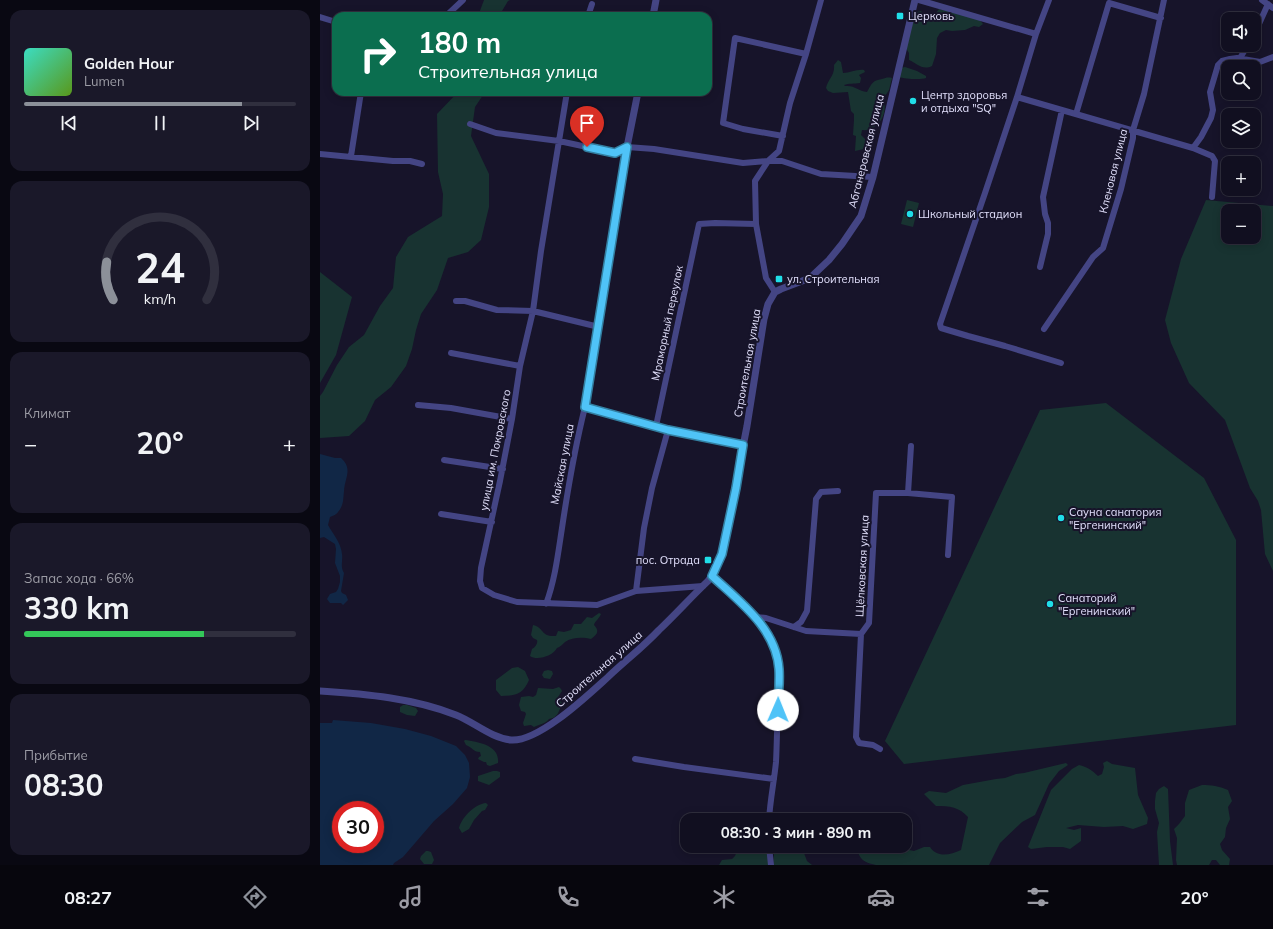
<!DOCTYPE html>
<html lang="ru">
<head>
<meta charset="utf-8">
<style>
	body { margin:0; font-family:Mulish,sans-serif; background:#1a1829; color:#f1f3f6; height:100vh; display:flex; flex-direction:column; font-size:15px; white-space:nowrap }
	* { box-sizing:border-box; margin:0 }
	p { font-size:13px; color:#9c9ca5 }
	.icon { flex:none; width:22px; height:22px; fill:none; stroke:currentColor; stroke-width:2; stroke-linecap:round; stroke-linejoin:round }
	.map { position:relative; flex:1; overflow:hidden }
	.sheet { display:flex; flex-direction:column; gap:10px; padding:10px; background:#090812; width:320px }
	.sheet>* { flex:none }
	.top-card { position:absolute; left:12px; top:12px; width:380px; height:84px; border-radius:12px; box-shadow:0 2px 10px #0003,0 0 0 1px #302f3e; background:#0b6e4f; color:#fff; overflow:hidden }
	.fabs { position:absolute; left:901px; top:12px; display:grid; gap:8px }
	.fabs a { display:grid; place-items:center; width:40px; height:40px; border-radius:8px; background:#110f20; box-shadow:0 2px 10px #0003,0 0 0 1px #302f3e; font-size:20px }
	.speed { position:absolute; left:12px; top:801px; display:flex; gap:8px; font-size:20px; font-weight:700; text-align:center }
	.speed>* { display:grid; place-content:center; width:52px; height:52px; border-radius:50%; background:#110f20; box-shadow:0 2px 10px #0003,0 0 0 1px #302f3e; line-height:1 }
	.speed .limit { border:6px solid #d22; background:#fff; color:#111 }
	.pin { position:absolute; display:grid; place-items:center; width:34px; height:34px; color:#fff; margin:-41px -17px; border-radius:50% 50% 50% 0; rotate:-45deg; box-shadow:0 0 4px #0007 }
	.pin .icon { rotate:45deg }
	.me { position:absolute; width:44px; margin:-22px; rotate:1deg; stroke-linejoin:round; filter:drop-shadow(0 0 3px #0008) }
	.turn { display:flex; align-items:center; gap:14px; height:84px; padding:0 20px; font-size:18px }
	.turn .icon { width:52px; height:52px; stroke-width:2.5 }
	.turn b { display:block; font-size:28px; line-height:34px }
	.big { font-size:30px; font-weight:700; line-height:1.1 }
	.sheet .tile { flex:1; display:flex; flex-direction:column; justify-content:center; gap:6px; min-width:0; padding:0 14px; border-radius:12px; background:#1a1829 }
	.sheet .dial { align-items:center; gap:0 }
	.dial svg { height:104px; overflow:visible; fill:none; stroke:#302f3e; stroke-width:7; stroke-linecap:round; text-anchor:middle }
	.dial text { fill:#f1f3f6; stroke:none }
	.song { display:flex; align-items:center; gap:12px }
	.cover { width:48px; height:48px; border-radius:6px; background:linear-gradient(135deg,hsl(170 70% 55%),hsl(90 70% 35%)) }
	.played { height:4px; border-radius:2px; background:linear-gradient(90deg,#8c9099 80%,#302f3e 80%) }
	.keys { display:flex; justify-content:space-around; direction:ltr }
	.heat { display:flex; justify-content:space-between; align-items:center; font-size:22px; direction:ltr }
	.charge { height:6px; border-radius:3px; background:linear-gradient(90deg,#34c759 66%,#302f3e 0) }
	.trip { position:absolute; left:360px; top:813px; width:232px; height:40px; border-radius:12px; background:#110f20; box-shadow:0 2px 10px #0003,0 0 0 1px #302f3e; font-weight:700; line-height:40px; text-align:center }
	.tab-bar { display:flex; height:64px; justify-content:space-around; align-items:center; background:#07060d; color:#9c9ca5 }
	.tab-bar .icon { width:28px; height:28px }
	.tab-bar .active { color:#8c9099 }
	.tab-bar b { font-size:18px; color:#f1f3f6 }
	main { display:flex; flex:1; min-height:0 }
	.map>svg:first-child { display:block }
	.green { fill:#183331; fill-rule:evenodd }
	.water { fill:#112746; fill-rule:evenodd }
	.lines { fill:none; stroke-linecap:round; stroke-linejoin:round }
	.minor { stroke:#444584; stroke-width:6 }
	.tertiary { stroke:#444584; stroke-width:7 }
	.route-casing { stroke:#337fa1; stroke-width:10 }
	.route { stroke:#4fc3f7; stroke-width:7 }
	.poi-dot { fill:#20dee8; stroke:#17142a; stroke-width:1.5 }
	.labels { text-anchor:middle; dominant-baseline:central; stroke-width:4; stroke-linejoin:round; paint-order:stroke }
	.poi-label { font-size:11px; fill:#e2e0fc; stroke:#17142a; text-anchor:start }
	.street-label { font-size:11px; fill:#e2e0fc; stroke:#17142a }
</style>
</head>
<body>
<main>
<section class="sheet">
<div class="tile">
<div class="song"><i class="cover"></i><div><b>Golden Hour</b><p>Lumen</p></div></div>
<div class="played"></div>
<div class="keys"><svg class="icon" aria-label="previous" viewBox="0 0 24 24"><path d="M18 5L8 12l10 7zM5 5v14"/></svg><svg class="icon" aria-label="pause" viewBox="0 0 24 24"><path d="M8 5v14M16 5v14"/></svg><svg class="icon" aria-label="next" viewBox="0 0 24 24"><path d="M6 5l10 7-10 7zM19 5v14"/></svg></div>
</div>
<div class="tile dial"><svg viewBox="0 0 100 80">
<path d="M14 69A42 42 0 1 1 86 69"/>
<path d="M14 69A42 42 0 0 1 9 40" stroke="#8c9099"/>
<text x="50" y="56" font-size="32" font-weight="700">24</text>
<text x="50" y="72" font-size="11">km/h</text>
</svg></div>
<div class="tile"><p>Климат</p>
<div class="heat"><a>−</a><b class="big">20°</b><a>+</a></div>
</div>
<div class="tile"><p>Запас хода · 66%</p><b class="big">330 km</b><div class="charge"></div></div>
<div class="tile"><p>Прибытие</p><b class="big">08:30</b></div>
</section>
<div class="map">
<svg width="953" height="865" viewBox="0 0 953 865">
	<rect width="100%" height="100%" fill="#17142a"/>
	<path class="green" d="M164,0H190L188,1L179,16H158Z
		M619,9L659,19L663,24L659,27L654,26L645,30L632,31L626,30L620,33L617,38L616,54L612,66C602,71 597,63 589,60V53L586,48L594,16L597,12L601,11L604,15L613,17Z
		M518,60L521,62L523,73C530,73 537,69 544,70L545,72L539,75L541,78L540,83C534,84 529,83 524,85L525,86C535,85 538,91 547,92C552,83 552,81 562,79C566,78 567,77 572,78L569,90L563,99C569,113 558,132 542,130L541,135L545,139L546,144L544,149L535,151L536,136L533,135L534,120V114L531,111L528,92L513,93L508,91L506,88C508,79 515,76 514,65Z
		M585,67L597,71L606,76V78C601,80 585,79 579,77L581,68Z
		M138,92H165L155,107L151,136L169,174V207L161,240L148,252L128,258L117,290L101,314L96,330L92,349L86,366L71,387L55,400L45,421L29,436L0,438V396L3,392L17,365L29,347L44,335L60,306L73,288L76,257L88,237L122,216L123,194L118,172L117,114Z
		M587,200L599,203L593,227L581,224Z
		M886,200L953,206V571L945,554L941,510L938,501L930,488L905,420L869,383L851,343L845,320L861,259ZM908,211H934V237H908Z
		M0,272L32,297L16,355L0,383Z
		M786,403L884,478L916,540V725L584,764L565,741L720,410Z
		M279,613L281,614C279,619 275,621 274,625C280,631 277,635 271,639C263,637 252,637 245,642C242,645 240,647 237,648C233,656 217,661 210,656L212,649C216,647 218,643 217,640L213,638L211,635L213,625C225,628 220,637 236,636L238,631L244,632L251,630L254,624H261L267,617L272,618Z
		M198,667L205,671L209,680C203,694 196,696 181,696L176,690V680L192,668Z
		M228,670L232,671L233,674L230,679L224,678L222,675L224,671Z
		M239,687L241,689L242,691L238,697V699L242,703C239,711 238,718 229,719C225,724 220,724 214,727L211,725L204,726L203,723L206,714L205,712L201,711L199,705L201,697L209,696L213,697L216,695L218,688L233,689Z
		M83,705H87L96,708L98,711L95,716L87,715L80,712V707Z
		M145,740C158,742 180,745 178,763L170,766L167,765L166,762H164L158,759L159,757L161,756L160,752C153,752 152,747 146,745L144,741Z
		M787,761L792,764L815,768L818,795L828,818L827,824L813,829L803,826L784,827L758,825L746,828L754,830L761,828V841L750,849L743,847H727L711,849L708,847L731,790L752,769L759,765C767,767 772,770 778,776L782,774L784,767L783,763Z
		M746,763L748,765L739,771L729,784L715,815L702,822L680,843L669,865H556C551,864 544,862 541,858C538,854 538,850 534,847L583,846L584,849L594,851L604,847H610C617,858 630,855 641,850L648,817C639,807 630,806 616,806L604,794L609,791L626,793L643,785L676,779L685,778L696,774L704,773Z
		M173,771H177L180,772V777L169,785L158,781V776Z
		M882,785C891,785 899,786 908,790L912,801L908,807L910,819L906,828L905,837L900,844L902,850L910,859L909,865H900L896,860H892L889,865H857L856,860L857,838L854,829L859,824L865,816V803L869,790Z
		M844,786L848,789L850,841L853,865H839L837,832L839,823L835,809V801L836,793L839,789Z
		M166,803L168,805L165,810L162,811L154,820L149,829L142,833L139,828C142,817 155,804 166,803Z
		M452,812L460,814L465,820H437L445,813Z
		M419,846H447L450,865H399L402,860L412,859L415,856Z
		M106,851H108L111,852L114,860L112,864H104L100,859L101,856Z
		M480,851L484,853L487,861L492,865H453L454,853C463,851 469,856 480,851Z"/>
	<path class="water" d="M0,454L15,458H21C33,469 25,477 24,491C23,499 24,505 18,512C17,514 13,516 10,517L8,525C13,534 21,543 22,554C23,561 20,567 24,573L21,591L22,593L26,595L28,600L23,605L21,603H10L7,599L10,594L16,592L18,589L20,582V576L15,563L16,549L15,544L4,537L0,538Z
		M13,720L51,723L85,729L111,736L136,746L145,755L149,763L150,777L147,788L133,804L114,821L83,857L74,863L73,865H0V723H12ZM21,810H55V844H21Z"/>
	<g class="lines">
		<path class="minor" d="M599,0L716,34
			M729,0L716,34L697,97L665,193L620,324L621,328L648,336L685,346L741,363
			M942,0L953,8
			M126,16L143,0
			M268,16L272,4
			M0,17L16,22
			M934,35L948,4
			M920,58L928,45
			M247,92L221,251L213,311L200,366L192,419L180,481L161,568L160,581L162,588L174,595L197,602L277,605L316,591L383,586
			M697,97L873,148L892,156L895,161L892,197
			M756,114L789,3L841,18
			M150,124L176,133L239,141L295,153L307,147L334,149L423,163L448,161H462L501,174L553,177
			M463,136L423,129L403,123L415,38L486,54
			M873,148L881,137L891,118L893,110L890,92L898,65L902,61L910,59L917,58L940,62L953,57
			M0,154L73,161H90L102,164
			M31,156L41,92
			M720,267L728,234V223L725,214L723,197L742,110
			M455,292L446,278L436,224L435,181L448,161L459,151L470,103L486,54L501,0
			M136,301H145L177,310L213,311L279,327
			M724,329L773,257L783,248L801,189L813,138V130L824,94L844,0
			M131,353L200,366
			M98,405L131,408L192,419
			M336,426L379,224L395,223L436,224
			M124,460L183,469
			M588,493L632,497L628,555
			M121,514L172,522
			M392,576C413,594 436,612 449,636C461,657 458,681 458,704C457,724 457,743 456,762C454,782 450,801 449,820
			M316,591L324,528L332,488L348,430
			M226,604C235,580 238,554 242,528C248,488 255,447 265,407
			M435,617L446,618L486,631L541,634
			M474,627L481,622L487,611L496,499L501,492L518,491
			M560,749L553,745L539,743L536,737L541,634L549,623L556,493H588L591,446
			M315,759L364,767L454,779
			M449,846L451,865"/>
		<path class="tertiary" d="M333,16L336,0
			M318,92L307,147L265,407L348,430L423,445
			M0,691C46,694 93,698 136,715C154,722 171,738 191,740C219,742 268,695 288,677C305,661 323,647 339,630C356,614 371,597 388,581L395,572L402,554L427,426L444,319L448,304L455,292L461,289L490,278L509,260L522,244L541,216L553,177L595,0"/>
	</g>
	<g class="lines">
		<g class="route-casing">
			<path id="route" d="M267,147L295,153L307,147L265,407L348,430L423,445L416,488L402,554L392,576C420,602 456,628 459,669C460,683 458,696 458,710"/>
		</g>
		<use href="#route" class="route"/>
	</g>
	<g class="poi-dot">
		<rect x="576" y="12" width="8" height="8" rx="2"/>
		<circle cx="593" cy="101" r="4"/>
		<circle cx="590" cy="214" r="4"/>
		<rect x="455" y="275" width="8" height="8" rx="2"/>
		<circle cx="741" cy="518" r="4"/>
		<rect x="384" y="556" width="8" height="8" rx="2"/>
		<circle cx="730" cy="604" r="4"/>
	</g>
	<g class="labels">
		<g class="poi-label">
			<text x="588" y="16">Церковь</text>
			<text x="601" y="95">Центр здоровья<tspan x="601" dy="13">и отдыха "SQ"</tspan></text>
			<text x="598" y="214">Школьный стадион</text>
			<text x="467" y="279">ул. Строительная</text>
			<text x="749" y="512">Сауна санатория<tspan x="749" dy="13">"Ергенинский"</tspan></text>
			<text x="380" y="560" text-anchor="end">пос. Отрада</text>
			<text x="738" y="598">Санаторий<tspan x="738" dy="13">"Ергенинский"</tspan></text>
		</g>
		<g class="street-label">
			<text transform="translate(546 151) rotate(-76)">Абганеровская улица</text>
			<text transform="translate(793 171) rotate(-76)">Кленовая улица</text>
			<text transform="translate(347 323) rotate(-78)">Мраморный переулок</text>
			<text transform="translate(427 363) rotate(-80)">Строительная улица</text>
			<text transform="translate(175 450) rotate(-79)">улица им. Покровского</text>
			<text transform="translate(242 464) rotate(-79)">Майская улица</text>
			<text transform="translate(542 566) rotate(-87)">Щёлковская улица</text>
			<text transform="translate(279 669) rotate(-41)">Строительная улица</text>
		</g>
	</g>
</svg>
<div class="fabs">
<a><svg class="icon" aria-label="sound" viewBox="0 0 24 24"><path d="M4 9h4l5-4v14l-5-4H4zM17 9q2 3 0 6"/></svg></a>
<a><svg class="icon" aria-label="search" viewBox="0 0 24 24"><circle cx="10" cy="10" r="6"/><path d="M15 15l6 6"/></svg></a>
<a><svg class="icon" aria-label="layers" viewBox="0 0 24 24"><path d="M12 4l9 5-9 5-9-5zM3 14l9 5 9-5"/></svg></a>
<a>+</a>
<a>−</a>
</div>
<div class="speed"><div class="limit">30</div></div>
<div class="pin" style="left:267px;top:147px;background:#d93025"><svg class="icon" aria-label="arrive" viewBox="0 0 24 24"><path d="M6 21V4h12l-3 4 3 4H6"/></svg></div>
<svg class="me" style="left:458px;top:710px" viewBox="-20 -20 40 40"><circle r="19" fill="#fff"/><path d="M0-13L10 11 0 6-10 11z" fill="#4fc3f7"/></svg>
<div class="trip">08:30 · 3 мин · 890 m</div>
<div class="top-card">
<div class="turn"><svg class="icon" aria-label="right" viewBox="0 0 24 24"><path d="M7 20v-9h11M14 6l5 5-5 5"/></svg><div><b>180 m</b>Строительная улица</div></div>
</div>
</div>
</main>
<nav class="tab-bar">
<b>08:27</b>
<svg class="icon active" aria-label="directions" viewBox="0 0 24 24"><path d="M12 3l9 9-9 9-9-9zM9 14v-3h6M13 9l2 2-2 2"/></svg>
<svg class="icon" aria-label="music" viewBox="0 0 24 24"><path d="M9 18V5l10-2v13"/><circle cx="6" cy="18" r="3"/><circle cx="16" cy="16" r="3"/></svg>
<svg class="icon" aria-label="phone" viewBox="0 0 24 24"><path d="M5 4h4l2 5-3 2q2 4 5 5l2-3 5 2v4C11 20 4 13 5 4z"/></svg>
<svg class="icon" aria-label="climate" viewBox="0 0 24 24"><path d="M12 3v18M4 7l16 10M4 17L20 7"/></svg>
<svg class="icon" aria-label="car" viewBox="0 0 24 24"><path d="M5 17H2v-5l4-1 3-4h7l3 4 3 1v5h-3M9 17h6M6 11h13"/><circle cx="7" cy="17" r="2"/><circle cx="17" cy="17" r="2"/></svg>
<svg class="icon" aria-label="filters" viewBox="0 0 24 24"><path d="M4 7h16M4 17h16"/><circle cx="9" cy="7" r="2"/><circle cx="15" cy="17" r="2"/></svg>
<b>20°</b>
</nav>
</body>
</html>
